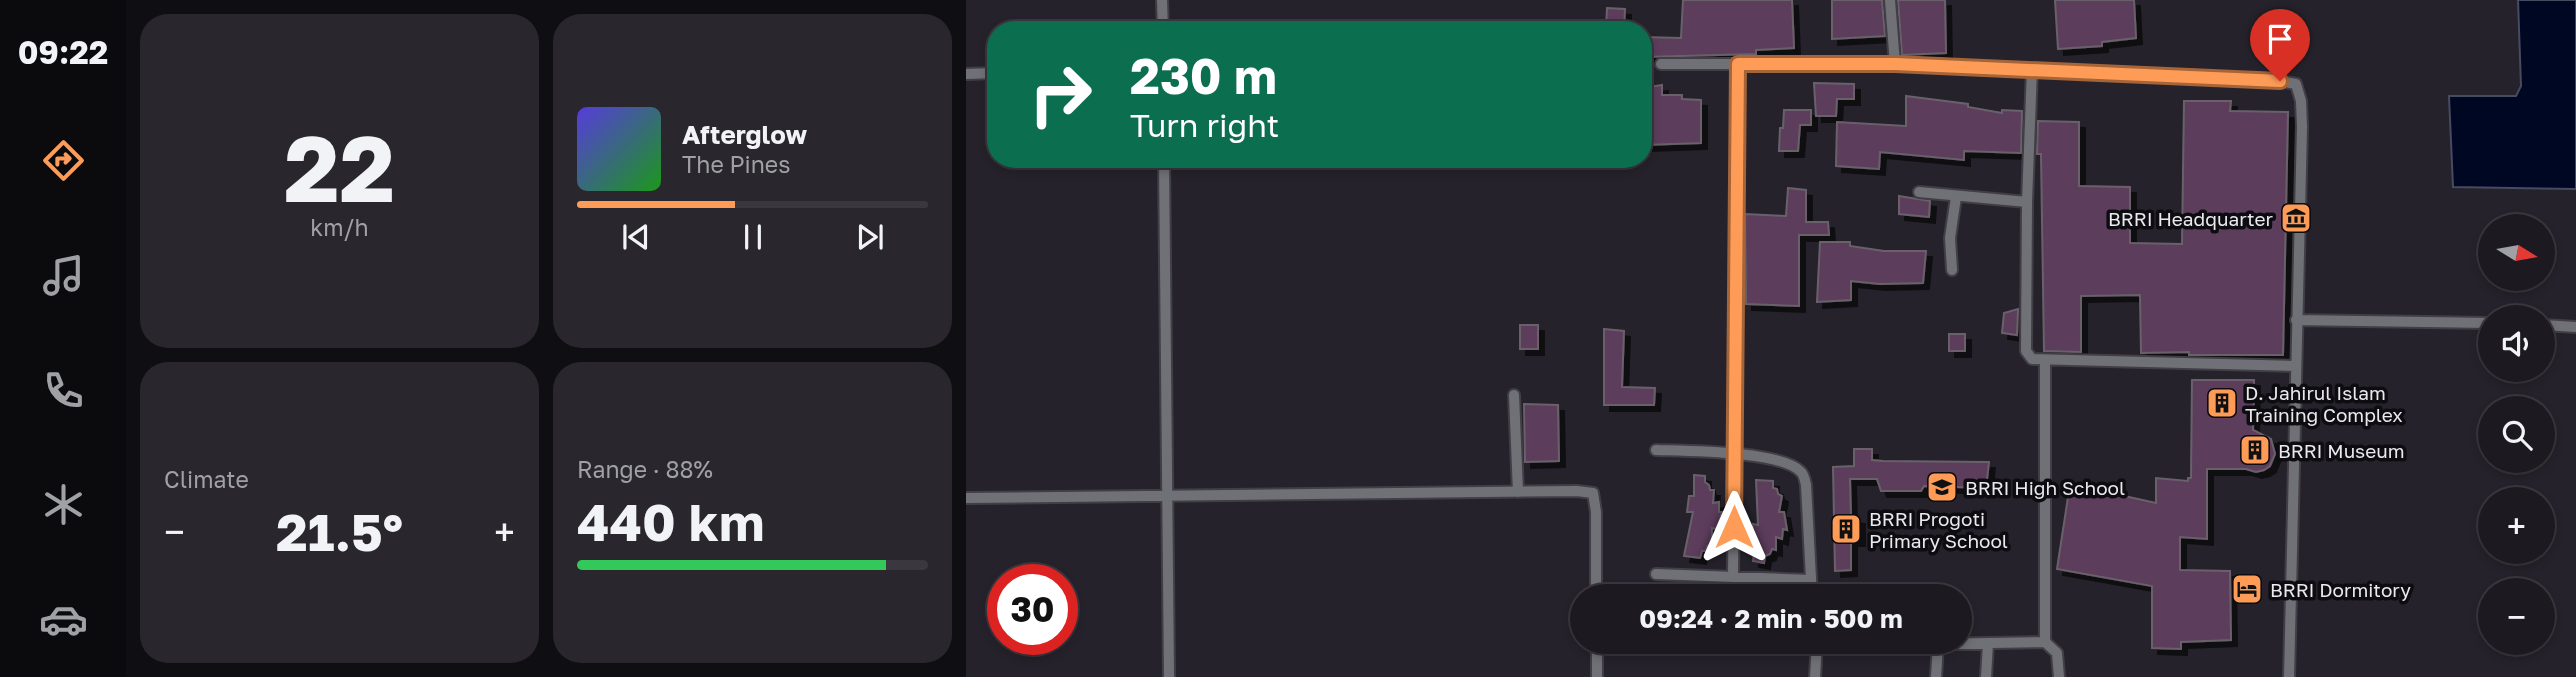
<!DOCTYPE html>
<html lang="en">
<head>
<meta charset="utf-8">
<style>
	body { margin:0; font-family:"Golos Text",sans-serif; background:#29272d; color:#f1f3f6; height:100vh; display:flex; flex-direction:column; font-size:26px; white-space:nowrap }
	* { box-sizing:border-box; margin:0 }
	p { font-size:23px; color:#a0a1a5 }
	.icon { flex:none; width:38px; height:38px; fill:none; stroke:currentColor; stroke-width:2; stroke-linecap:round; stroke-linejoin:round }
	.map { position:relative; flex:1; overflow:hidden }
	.sheet { display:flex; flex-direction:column; gap:14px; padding:14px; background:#0f0e12; width:840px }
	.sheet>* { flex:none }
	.top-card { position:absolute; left:21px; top:21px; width:665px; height:147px; border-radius:28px; box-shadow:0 4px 10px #0003,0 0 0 2px #3a383e; background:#0b6e4f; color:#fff; overflow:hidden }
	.needle { width:46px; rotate:101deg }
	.tools { position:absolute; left:1512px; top:214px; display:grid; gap:14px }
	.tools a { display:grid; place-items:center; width:77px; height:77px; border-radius:50%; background:#1c1a20; box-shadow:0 4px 10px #0003,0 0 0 2px #3a383e; font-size:35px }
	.speed { position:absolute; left:21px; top:564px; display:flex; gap:14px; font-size:35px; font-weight:700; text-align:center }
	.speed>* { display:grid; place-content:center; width:91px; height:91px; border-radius:50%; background:#1c1a20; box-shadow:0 4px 10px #0003,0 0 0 2px #3a383e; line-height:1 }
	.speed .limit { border:10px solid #d22; background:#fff; color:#111 }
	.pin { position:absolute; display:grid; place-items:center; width:60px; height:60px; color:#fff; margin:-72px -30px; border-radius:50% 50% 50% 0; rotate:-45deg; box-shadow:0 0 7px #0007 }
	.pin .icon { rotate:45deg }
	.me { position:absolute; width:77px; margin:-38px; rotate:0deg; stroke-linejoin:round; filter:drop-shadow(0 0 5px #0008) }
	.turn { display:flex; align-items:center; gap:24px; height:147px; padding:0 28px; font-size:32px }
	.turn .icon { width:91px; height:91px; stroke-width:2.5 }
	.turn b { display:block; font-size:49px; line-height:60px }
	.big { font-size:52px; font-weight:700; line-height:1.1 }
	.sheet .tile { flex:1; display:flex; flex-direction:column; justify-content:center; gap:10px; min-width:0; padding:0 24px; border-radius:28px; background:#29272d }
	.sheet .dial { align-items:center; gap:0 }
	.dial b { font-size:91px; line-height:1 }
	.song { display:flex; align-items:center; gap:21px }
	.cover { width:84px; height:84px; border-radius:10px; background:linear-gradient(135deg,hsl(250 70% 55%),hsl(120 70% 35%)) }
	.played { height:7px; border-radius:4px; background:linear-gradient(90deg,#fe9c57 45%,#3a383e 45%) }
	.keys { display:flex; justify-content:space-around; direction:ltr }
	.heat { display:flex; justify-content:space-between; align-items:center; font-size:38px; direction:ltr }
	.charge { height:10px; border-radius:5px; background:linear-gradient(90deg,#34c759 88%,#3a383e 0) }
	.sheet .tiles { flex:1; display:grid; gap:14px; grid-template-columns:repeat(2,1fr) }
	.trip { position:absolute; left:604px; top:584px; width:402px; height:70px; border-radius:35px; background:#1c1a20; box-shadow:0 4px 10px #0003,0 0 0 2px #3a383e; font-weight:700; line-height:70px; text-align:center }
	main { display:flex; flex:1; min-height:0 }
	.menu { display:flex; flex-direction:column; width:126px; justify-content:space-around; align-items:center; background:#0b0a0d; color:#a0a1a5 }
	.menu .icon { width:49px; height:49px }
	.menu .current { color:#fe9c57 }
	.menu b { font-size:32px; color:#f1f3f6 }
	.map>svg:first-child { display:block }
	.water { fill:#000723; stroke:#464b60; stroke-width:2 }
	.building { fill:#5b3d5c; stroke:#69616a; stroke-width:2; filter:url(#shadow) }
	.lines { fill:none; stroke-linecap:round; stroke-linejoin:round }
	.street-casing { stroke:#413e46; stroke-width:14 }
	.street { stroke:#707176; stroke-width:10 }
	.route-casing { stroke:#a56539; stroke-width:18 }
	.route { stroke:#fe9c57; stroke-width:12 }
	.labels { text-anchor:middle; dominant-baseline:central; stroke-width:7; stroke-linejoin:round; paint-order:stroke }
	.poi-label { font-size:19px; fill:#ebe9ef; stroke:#0d0c10; text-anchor:start }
</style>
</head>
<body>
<main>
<nav class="menu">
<b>09:22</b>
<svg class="icon current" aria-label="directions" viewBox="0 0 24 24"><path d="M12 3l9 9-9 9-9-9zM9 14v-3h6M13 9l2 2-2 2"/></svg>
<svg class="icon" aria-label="music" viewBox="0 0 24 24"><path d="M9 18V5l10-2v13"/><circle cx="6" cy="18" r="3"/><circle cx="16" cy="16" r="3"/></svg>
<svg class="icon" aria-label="phone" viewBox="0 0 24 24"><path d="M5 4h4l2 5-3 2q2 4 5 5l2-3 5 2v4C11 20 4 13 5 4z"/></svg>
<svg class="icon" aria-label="climate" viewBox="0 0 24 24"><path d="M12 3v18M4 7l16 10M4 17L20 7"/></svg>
<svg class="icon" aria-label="car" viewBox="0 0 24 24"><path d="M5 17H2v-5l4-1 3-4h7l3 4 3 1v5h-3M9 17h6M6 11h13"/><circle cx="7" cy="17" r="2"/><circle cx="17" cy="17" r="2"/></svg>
</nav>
<section class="sheet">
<div class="tiles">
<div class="tile dial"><b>22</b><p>km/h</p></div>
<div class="tile">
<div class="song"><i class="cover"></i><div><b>Afterglow</b><p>The Pines</p></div></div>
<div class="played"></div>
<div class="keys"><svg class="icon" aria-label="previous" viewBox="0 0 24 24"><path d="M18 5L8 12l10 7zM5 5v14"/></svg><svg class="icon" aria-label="pause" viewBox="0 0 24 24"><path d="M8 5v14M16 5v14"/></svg><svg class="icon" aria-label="next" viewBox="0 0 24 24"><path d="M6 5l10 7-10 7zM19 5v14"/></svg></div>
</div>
<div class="tile"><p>Climate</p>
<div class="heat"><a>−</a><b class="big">21.5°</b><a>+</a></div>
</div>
<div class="tile"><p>Range · 88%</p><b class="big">440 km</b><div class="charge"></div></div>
</div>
</section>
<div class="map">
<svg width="1610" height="677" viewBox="0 0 1610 677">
	<defs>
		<filter id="shadow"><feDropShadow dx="6" dy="6" stdDeviation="0" flood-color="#0009"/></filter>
	</defs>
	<rect width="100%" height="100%" fill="#25222b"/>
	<path class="water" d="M1552,0H1610V189L1487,187L1483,96H1550L1555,86Z"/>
	<path class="building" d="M717,0H826L828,48L790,50V54L677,57V37L715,38Z
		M866,0H916L919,36L866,39Z
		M932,0H979L980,53L936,55Z
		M1089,0H1168L1170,38L1136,42V46L1092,49Z
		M641,8L659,9L658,28H640Z
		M848,83L888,84V99H871L870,116H850Z
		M696,85V95H716V99L735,100V143L677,145V88Z
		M940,96L1002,104V107L1036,113V110L1056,111L1055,153L998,151V160L914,152L913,169L870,166L871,122L940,126Z
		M1218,101H1265L1264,111L1322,112L1317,355H1223V352L1175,353L1174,295L1115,296V352L1078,351L1075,154H1071L1072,121L1113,122V186L1164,187V243L1216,244Z
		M818,110H845V125H834L832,151H813L814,128H817Z
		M822,188L840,190V222H862L863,235H833V306L780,304L779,214L820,216Z
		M933,196L964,201L963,217L933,214Z
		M854,242H884V246L918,251H960L957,283L914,284L885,281V300L851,302Z
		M1052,309L1051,335L1036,333L1038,313Z
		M554,325H572V349H554Z
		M638,329L658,331L656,387L689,388L688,405H638Z
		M983,334H999V351H983Z
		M1226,380H1288L1287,430L1305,439L1309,454L1304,466L1298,470L1290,472L1280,469H1241V539L1214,537V570L1264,571L1265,640L1215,642V649L1186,648V586L1091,569L1104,484L1190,503V478L1222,481V478H1225Z
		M558,404L592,405L593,461L559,462Z
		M888,449H906V460L917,461L1023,462L1020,488L958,486L955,491H915L911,479H884L885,517L893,518V540H885V570L869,571L867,467L888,466Z
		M728,475L739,476V482L743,485L744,490H748L747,503L753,502V512H756L751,529L746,528V545L741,546L740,551H736L734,558L718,556L727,512H721L723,496H728Z
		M790,480L807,481V488L811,489L812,494L816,496L813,512H818L821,530L817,529L816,539L810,537V550L806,549L804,554L799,556L798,563L787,561L790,540H786L787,524L792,525Z
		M661,586L698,588L697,597H660Z"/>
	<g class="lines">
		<g class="street-casing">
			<path id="street" d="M196,0L197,30
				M924,0L929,64
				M695,64H929L1314,81L1330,84L1335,101L1336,127L1323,677
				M1066,69L1061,202L1060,351L1066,359L1330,366
				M0,74L30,73
				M198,159L203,677
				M953,192L1061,202
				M986,270L984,238L990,197
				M1330,320L1524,323
				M1577,325L1610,327
				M1079,360V642
				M548,395L552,492
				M690,450C719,451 814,451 834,471C838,474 839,480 840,485L846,597
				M0,498L611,491L627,493L630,512V597
				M690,574L845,580
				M767,577L772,64
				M631,642V677
				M852,646L1079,642L1091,653L1093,677
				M849,677L851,642
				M970,677L972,644
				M1020,677L1022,643"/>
		</g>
		<use href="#street" class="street"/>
	</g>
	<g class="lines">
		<g class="route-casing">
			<path id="route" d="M768,527L772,64H929L1314,81"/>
		</g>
		<use href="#route" class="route"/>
	</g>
	<defs>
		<g id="museum-square" transform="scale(1.575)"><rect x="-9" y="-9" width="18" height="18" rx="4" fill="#fe9c57" stroke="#0d0c10"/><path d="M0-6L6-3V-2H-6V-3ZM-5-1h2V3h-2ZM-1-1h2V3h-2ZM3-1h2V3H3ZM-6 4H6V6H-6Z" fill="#111"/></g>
		<g id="building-square" transform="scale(1.575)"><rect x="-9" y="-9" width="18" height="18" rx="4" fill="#fe9c57" stroke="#0d0c10"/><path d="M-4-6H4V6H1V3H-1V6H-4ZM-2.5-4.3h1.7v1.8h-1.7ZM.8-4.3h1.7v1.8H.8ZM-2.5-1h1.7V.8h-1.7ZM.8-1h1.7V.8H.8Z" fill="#111"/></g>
		<g id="school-square" transform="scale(1.575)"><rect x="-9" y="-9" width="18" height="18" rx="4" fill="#fe9c57" stroke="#0d0c10"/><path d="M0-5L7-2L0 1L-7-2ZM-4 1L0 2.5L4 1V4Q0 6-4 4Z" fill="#111"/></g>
		<g id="hotel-square" transform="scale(1.575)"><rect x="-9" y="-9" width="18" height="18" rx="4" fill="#fe9c57" stroke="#0d0c10"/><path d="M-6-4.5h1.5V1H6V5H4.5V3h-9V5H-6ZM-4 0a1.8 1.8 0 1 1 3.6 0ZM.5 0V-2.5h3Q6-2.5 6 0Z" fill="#111"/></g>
	</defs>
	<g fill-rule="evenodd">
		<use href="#museum-square" x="1330" y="218"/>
		<use href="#building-square" x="1256" y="403"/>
		<use href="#building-square" x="1289" y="450"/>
		<use href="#school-square" x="976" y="487"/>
		<use href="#building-square" x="880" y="529"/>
		<use href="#hotel-square" x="1281" y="589"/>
	</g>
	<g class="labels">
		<g class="poi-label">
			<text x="1307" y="218" text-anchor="end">BRRI Headquarter</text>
			<text x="1279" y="392">D. Jahirul Islam<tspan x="1279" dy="22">Training Complex</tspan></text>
			<text x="1312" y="450">BRRI Museum</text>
			<text x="999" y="487">BRRI High School</text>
			<text x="903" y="518">BRRI Progoti<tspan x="903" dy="22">Primary School</tspan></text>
			<text x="1304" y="589">BRRI Dormitory</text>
		</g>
	</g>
</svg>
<div class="tools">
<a><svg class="needle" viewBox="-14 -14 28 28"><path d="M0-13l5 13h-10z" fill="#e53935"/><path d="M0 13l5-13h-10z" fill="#a0a1a5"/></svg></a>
<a><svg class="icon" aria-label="sound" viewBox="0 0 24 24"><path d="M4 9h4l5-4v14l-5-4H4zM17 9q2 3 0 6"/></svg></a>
<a><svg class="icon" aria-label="search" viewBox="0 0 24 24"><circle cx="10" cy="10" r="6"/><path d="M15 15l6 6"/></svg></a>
<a>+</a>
<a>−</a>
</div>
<div class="speed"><div class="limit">30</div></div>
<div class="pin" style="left:1314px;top:81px;background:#d93025"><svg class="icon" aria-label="arrive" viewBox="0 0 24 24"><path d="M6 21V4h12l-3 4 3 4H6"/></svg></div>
<svg class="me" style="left:768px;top:527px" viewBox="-20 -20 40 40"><path d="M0-17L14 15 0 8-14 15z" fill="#fe9c57" stroke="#fff" stroke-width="4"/></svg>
<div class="trip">09:24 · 2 min · 500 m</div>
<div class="top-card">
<div class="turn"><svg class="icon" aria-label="right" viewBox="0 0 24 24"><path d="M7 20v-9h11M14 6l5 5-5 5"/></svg><div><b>230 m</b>Turn right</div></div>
</div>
</div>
</main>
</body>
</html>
